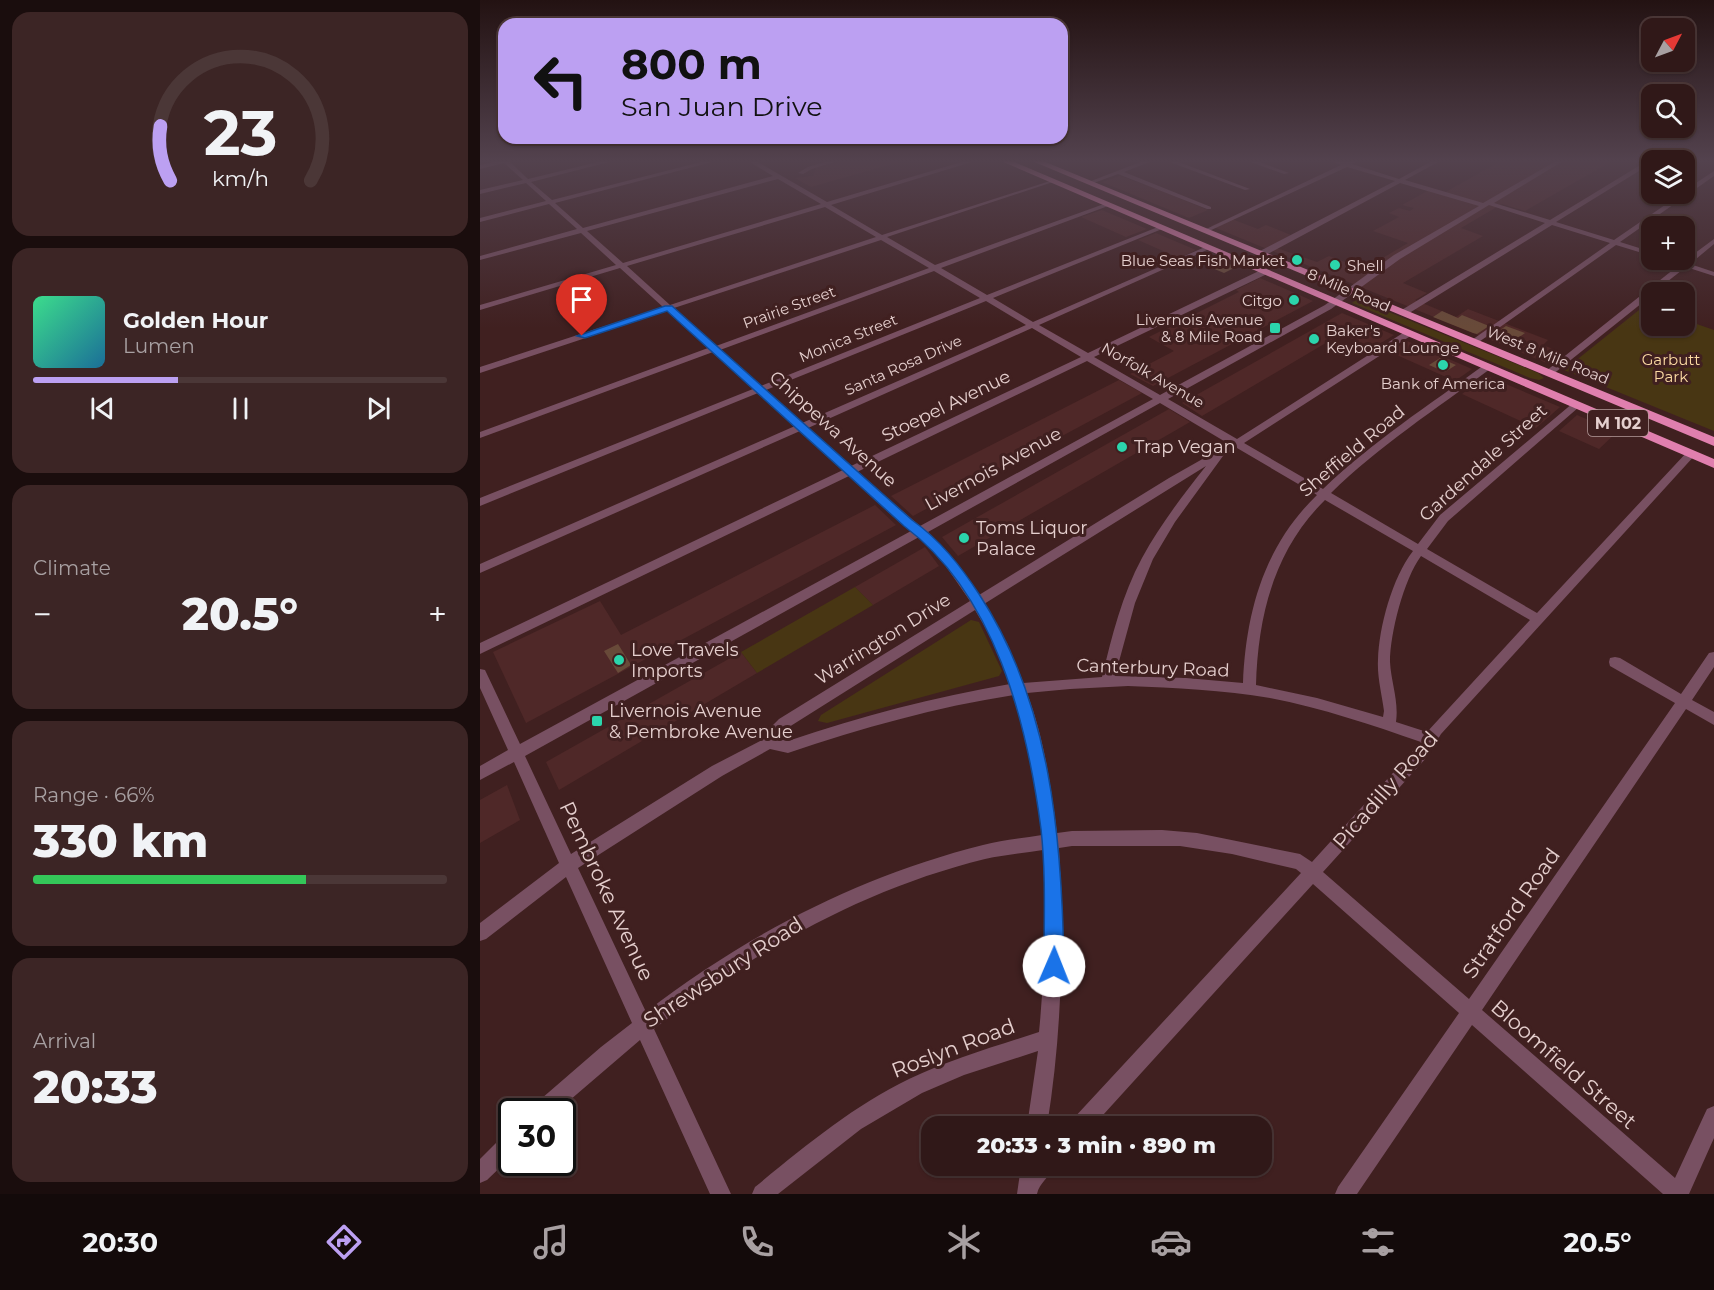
<!DOCTYPE html>
<html lang="en">
<head>
<meta charset="utf-8">
<style>
	body { margin:0; font-family:Montserrat,sans-serif; background:#3c2525; color:#f1f3f6; height:100vh; display:flex; flex-direction:column; font-size:22px; white-space:nowrap }
	* { box-sizing:border-box; margin:0 }
	p { font-size:20px; color:#a8a0a2 }
	.icon { flex:none; width:33px; height:33px; fill:none; stroke:currentColor; stroke-width:2; stroke-linecap:round; stroke-linejoin:round }
	.map { position:relative; flex:1; overflow:hidden }
	.drawer { display:flex; flex-direction:column; gap:12px; padding:12px; background:#1a0d0d; width:480px }
	.drawer>* { flex:none }
	.banner { position:absolute; left:18px; top:18px; width:570px; height:126px; border-radius:18px; box-shadow:0 2px 4px #0004,0 0 0 2px #4b3737; background:#bca0f2; color:#111; overflow:hidden }
	.needle { width:39px; rotate:49deg }
	.buttons { position:absolute; left:1161px; top:18px; display:grid; gap:12px }
	.buttons a { display:grid; place-items:center; width:54px; height:54px; border-radius:12px; background:#301818; box-shadow:0 2px 4px #0004,0 0 0 2px #4b3737; font-size:30px }
	.speed { position:absolute; left:18px; top:1098px; display:flex; gap:12px; font-size:30px; font-weight:700; text-align:center }
	.speed>* { display:grid; place-content:center; width:78px; height:78px; border-radius:50%; background:#301818; box-shadow:0 2px 4px #0004,0 0 0 2px #4b3737; line-height:1 }
	.speed .limit { border:3px solid #111; border-radius:9px; background:#fff; color:#111 }
	.pin { position:absolute; display:grid; place-items:center; width:51px; height:51px; color:#fff; margin:-62px -26px; border-radius:50% 50% 50% 0; rotate:-45deg; box-shadow:0 0 6px #0007 }
	.pin .icon { rotate:45deg }
	.me { position:absolute; width:66px; margin:-33px; rotate:1deg; stroke-linejoin:round; filter:drop-shadow(0 0 4px #0008) }
	.turn { display:flex; align-items:center; gap:21px; height:126px; padding:0 24px; font-size:27px }
	.turn .icon { width:78px; height:78px; stroke-width:2.5 }
	.turn b { display:block; font-size:42px; line-height:51px }
	.big { font-size:45px; font-weight:800; line-height:1.1 }
	.drawer .card { flex:1; display:flex; flex-direction:column; justify-content:center; gap:9px; min-width:0; padding:0 21px; border-radius:18px; background:#3c2525 }
	.drawer .dial { align-items:center; gap:0 }
	.dial svg { height:156px; overflow:visible; fill:none; stroke:#4b3737; stroke-width:7; stroke-linecap:round; text-anchor:middle }
	.dial text { fill:#f1f3f6; stroke:none }
	.song { display:flex; align-items:center; gap:18px }
	.cover { width:72px; height:72px; border-radius:9px; background:linear-gradient(135deg,hsl(150 70% 55%),hsl(200 70% 35%)) }
	.played { height:6px; border-radius:3px; background:linear-gradient(90deg,#bca0f2 35%,#4b3737 35%) }
	.keys { display:flex; justify-content:space-around; direction:ltr }
	.heat { display:flex; justify-content:space-between; align-items:center; font-size:33px; direction:ltr }
	.charge { height:9px; border-radius:4px; background:linear-gradient(90deg,#34c759 66%,#4b3737 0) }
	.trip { position:absolute; left:441px; top:1116px; width:351px; height:60px; border-radius:18px; background:#301818; box-shadow:0 2px 4px #0004,0 0 0 2px #4b3737; font-weight:800; line-height:60px; text-align:center }
	.tabs { display:flex; height:96px; justify-content:space-around; align-items:center; background:#130a0a; color:#a8a0a2 }
	.tabs .icon { width:42px; height:42px }
	.tabs .on { color:#bca0f2 }
	.tabs b { font-size:27px; color:#f1f3f6 }
	main { display:flex; flex:1; min-height:0 }
	.map>svg:first-child { display:block }
	.built { fill:#4f2828 }
	.green { fill:#483613 }
	.building { fill:#684a39 }
	.lines { fill:none; stroke-linecap:round; stroke-linejoin:round }
	.minor { fill:#785062; fill-rule:evenodd }
	.highway { fill:#e07fae; fill-rule:evenodd }
	.route { fill:#1a73e8; stroke:#114b97; stroke-width:1.5 }
	.poi-dot { fill:#2bd5ac; stroke:#402020; stroke-width:2 }
	.labels { text-anchor:middle; dominant-baseline:central; stroke-width:6; stroke-linejoin:round; paint-order:stroke }
	.far-poi-label { font-size:15px; fill:#e5cfce; stroke:#402020; text-anchor:end }
	.far-street-label { font-size:15px; fill:#e5cfce; stroke:#402020 }
	.far-park-label { font-size:15px; fill:#fddca4; stroke:#402020 }
	.shield { fill:#402020; stroke:#b49a9a; stroke-width:1.5 }
	.shield-label { font-size:16px; font-weight:bold; fill:#e5cfce }
	.street-label { font-size:18px; fill:#e5cfce; stroke:#402020 }
	.poi-label { font-size:18px; fill:#e5cfce; stroke:#402020; text-anchor:start }
	.near-street-label { font-size:21px; fill:#e5cfce; stroke:#402020 }
</style>
</head>
<body>
<main>
<section class="drawer">
<div class="card dial"><svg viewBox="0 0 100 80">
<path d="M14 69A42 42 0 1 1 86 69"/>
<path d="M14 69A42 42 0 0 1 9 41" stroke="#bca0f2"/>
<text x="50" y="56" font-size="32" font-weight="700">23</text>
<text x="50" y="72" font-size="11">km/h</text>
</svg></div>
<div class="card">
<div class="song"><i class="cover"></i><div><b>Golden Hour</b><p>Lumen</p></div></div>
<div class="played"></div>
<div class="keys"><svg class="icon" aria-label="previous" viewBox="0 0 24 24"><path d="M18 5L8 12l10 7zM5 5v14"/></svg><svg class="icon" aria-label="pause" viewBox="0 0 24 24"><path d="M8 5v14M16 5v14"/></svg><svg class="icon" aria-label="next" viewBox="0 0 24 24"><path d="M6 5l10 7-10 7zM19 5v14"/></svg></div>
</div>
<div class="card"><p>Climate</p>
<div class="heat"><a>−</a><b class="big">20.5°</b><a>+</a></div>
</div>
<div class="card"><p>Range · 66%</p><b class="big">330 km</b><div class="charge"></div></div>
<div class="card"><p>Arrival</p><b class="big">20:33</b></div>
</section>
<div class="map">
<svg width="1234" height="1194" viewBox="0 0 1234 1194">
	<rect width="100%" height="100%" fill="#402020"/>
	<path class="built" d="M362,161H423L331,187L315,178L333,176L336,168Z
		M1021,161H1132L1045,211L1022,204L981,228L1003,236L923,283L947,293L935,300L976,317L988,309L1068,340L1063,345L1083,353L1069,364L731,226L749,218L778,229L786,225L811,235L791,246L837,262L849,256L884,269L928,243L893,231L919,217L909,213L919,208L930,211L934,208L922,205L949,190L962,194Z
		M640,176L677,189L728,210L709,218L622,182Z
		M622,210L667,229L646,237L601,217Z
		M676,233L716,250L699,258L658,240Z
		M780,278L833,301L673,386L650,374L694,351L669,337L759,292L756,290Z
		M862,313L914,335L893,348L861,334L722,416L702,403Z
		M927,341L992,369L975,381L910,352Z
		M1007,376L1080,407L1056,428L982,394Z
		M639,380L662,393L433,516L411,496Z
		M689,409L710,422L478,556L462,537Z
		M1097,415L1137,432L1119,449L1079,431Z
		M395,505L416,525L46,723L13,652L120,601L141,635Z
		M445,547L459,566L393,605L375,587Z
		M261,652L277,673L79,790L66,762Z
		M27,785L40,820L0,843V800Z"/>
	<path class="green" d="M877,299L1058,373L1064,378L1059,380L1050,378L872,303Z
		M1164,306L1171,308L1172,326H1204L1205,320L1234,330V431L1084,370Z
		M375,587L393,605L277,673L261,652Z
		M491,620L499,622L522,671L519,676L347,723L338,721L341,715Z"/>
	<path class="building" d="M738,259L756,267L744,273L725,265Z
		M962,311L978,318L982,315L1009,326L997,334L993,333L953,317Z
		M1026,326L1045,333L1027,346L1008,338Z
		M960,358L976,365L965,372L949,365Z
		M138,644L151,665L138,673L124,651Z"/>
	<g class="lines">
		<path class="minor" d="M18,161H29L48,179L122,161H133L51,182L72,200L225,161H236L75,203L103,228L293,176L268,161H276L347,202L485,161H495L351,205L402,235L573,180V182L407,237L455,265L624,204H628V206L461,268L507,295L678,227H682V229L513,298L553,322L725,247H729V249L559,325L608,353L781,270H787V274L614,357L680,395L845,305L914,255L999,206L920,183L784,256H778V252L915,181L867,167L727,232L722,231L861,165L851,161H877L872,164L919,179L952,161H960L925,180L1003,203L1076,161H1083L1014,203L1070,220L1167,161H1172V163L1076,222L1134,240L1201,194H1204V191L1234,171V176L1140,242L1172,252V256L1136,245L996,344L989,342L1130,243L1072,225L926,315H920V311L1065,223L1009,205L920,259L851,309L688,399L757,439L926,331H932V335L764,443L843,489C892,442 949,405 1004,365H1010V369C956,409 899,446 851,493L938,544L960,515L1093,403H1099V407L968,521L947,549L1057,613L1207,452L1211,451L1216,454L961,734L947,757L843,872L989,999L1195,703L1130,666L1129,662L1130,658L1135,657L1140,658L1201,694L1229,653L1234,652V667L1212,700L1234,712V725L1206,709L1002,1010L1195,1178L1227,1109L1234,1106V1138L1209,1194H1183L992,1025L877,1194H855L858,1187L979,1013L833,884L613,1126H590L593,1119L821,873L816,869L752,854L700,846H592L579,848C584,941 582,1034 567,1126H547L558,1051L484,1075L442,1093L381,1129L298,1194H272L275,1187C324,1147 373,1106 429,1079C471,1059 516,1046 559,1032C565,971 566,911 563,850C544,853 524,855 505,859C383,889 272,952 174,1029L251,1194H230L160,1040L76,1112H52L54,1105L121,1047L152,1023L86,877L6,939L0,941V923L79,863L34,762L0,780V766L28,750L0,688V669L5,670L40,744L431,531L369,476L0,654V643L363,470L320,431L0,573V564L315,426L278,393L0,506V498L273,389L233,352L0,438V432L228,348L187,311L0,373V367L183,307L140,268L0,310V305L136,265L101,233L0,260V256L97,229L69,204L0,222V218L66,201L46,183L0,194V190L43,180L24,163L0,169V165ZM298,179L341,204L143,263L107,231ZM345,207L396,237L190,305L147,266ZM401,240L449,268L236,346L194,308ZM454,271L500,298L281,386L240,350ZM506,301L546,325L322,423L286,390ZM552,328L601,357L371,466L328,428ZM607,361L673,399L440,526L377,472ZM680,403L749,444L689,478L499,595L472,557L448,532ZM757,448L837,495C784,546 766,612 763,683L706,678L635,676L655,603L673,559L695,522L743,456ZM726,466C703,495 680,525 662,558C642,595 632,636 622,677L543,683L527,643L504,604ZM845,500L933,551C912,578 899,627 898,660C897,677 902,695 904,711L903,717L837,698L776,685C778,616 794,550 845,500ZM439,537L463,562L490,601L299,719L288,730L284,739L232,766L91,854L45,756ZM941,556L1050,620L947,732L916,722C919,701 911,682 910,662C910,633 924,579 941,556ZM495,610L515,644L530,684C454,697 381,716 308,741L298,739L309,727ZM648,686C695,688 743,690 790,698C842,708 892,725 941,742L832,862L820,854L717,833L682,830L592,831L577,833C571,786 564,738 547,693L590,689ZM534,695C551,739 556,788 562,835C543,838 522,840 503,845C380,876 267,934 166,1012L98,868L242,776L290,749L308,753C382,728 456,707 534,695Z
			M348,161H358L332,169L323,174L318,173L328,167Z
			M663,161H672L644,172L731,207V209H727L638,174L611,184L606,183Z
			M687,161H696L770,189L765,190Z
			M768,161H777L809,173L804,174Z
			M1234,239V244L1210,264L1234,272V276L1206,267L1174,292H1172V295L1072,375H1066V371L1199,265L1187,262V260L1203,262Z
			M32,1131V1156L7,1180L0,1183V1159L25,1134Z
			M541,1166H574C570,1177 559,1183 557,1194H537Z"/>
		<path class="highway" d="M521,161H532L1234,459V468Z
			M552,161H563L1234,437V446Z"/>
	</g>
	<linearGradient id="sky" x2="0" y2="1"><stop stop-color="#231212"/><stop offset="0.49" stop-color="#53424e"/><stop offset="1" stop-color="#53424e" stop-opacity="0"/></linearGradient>
	<rect width="1234" height="328" fill="url(#sky)"/>
	<path class="route" d="M185,306H192L432,520C460,540 480,565 499,594C571,704 582,837 584,966L581,973L574,976L567,973L564,966C564,921 566,874 561,829C547,722 515,594 424,526L187,311L105,338L97,336Z"/>
	<g class="poi-dot">
		<circle cx="817" cy="260" r="6"/>
		<circle cx="855" cy="265" r="6"/>
		<circle cx="814" cy="300" r="6"/>
		<rect x="789" y="322" width="12" height="12" rx="3"/>
		<circle cx="834" cy="339" r="6"/>
		<circle cx="963" cy="365" r="6"/>
		<circle cx="642" cy="447" r="6"/>
		<circle cx="484" cy="538" r="6"/>
		<circle cx="139" cy="660" r="6"/>
		<rect x="111" y="715" width="12" height="12" rx="3"/>
	</g>
	<g class="labels">
		<g class="far-poi-label">
			<text x="805" y="260">Blue Seas Fish Market</text>
			<text x="867" y="265" text-anchor="start">Shell</text>
			<text x="802" y="300">Citgo</text>
			<text x="783" y="319">Livernois Avenue<tspan x="783" dy="17">&amp; 8 Mile Road</tspan></text>
			<text x="846" y="330" text-anchor="start">Baker's<tspan x="846" dy="17">Keyboard Lounge</tspan></text>
			<text x="963" y="383" text-anchor="middle">Bank of America</text>
		</g>
		<g class="far-street-label">
			<text transform="translate(869 290) rotate(23)">8 Mile Road</text>
			<text transform="translate(309 307) rotate(-20)">Prairie Street</text>
			<text transform="translate(368 338) rotate(-22)">Monica Street</text>
			<text transform="translate(1068 355) rotate(22)">West 8 Mile Road</text>
			<text transform="translate(423 365) rotate(-24)">Santa Rosa Drive</text>
			<text transform="translate(673 375) rotate(30)">Norfolk Avenue</text>
		</g>
		<g class="far-park-label">
			<text x="1191" y="359">Garbutt<tspan x="1191" dy="17">Park</tspan></text>
		</g>
		<rect class="shield" x="1108" y="410" width="60" height="26" rx="4.5"/>
		<g class="shield-label">
			<text x="1138" y="423">M 102</text>
		</g>
		<g class="street-label">
			<text transform="translate(466 406) rotate(-26)">Stoepel Avenue</text>
			<text transform="translate(353 429) rotate(42)">Chippewa Avenue</text>
			<text transform="translate(872 451) rotate(-40)">Sheffield Road</text>
			<text transform="translate(1003 463) rotate(-42)">Gardendale Street</text>
			<text transform="translate(513 469) rotate(-29)">Livernois Avenue</text>
			<text transform="translate(403 639) rotate(-32)">Warrington Drive</text>
			<text transform="translate(673 668) rotate(2)">Canterbury Road</text>
		</g>
		<g class="poi-label">
			<text x="654" y="447">Trap Vegan</text>
			<text x="496" y="528">Toms Liquor<tspan x="496" dy="21">Palace</tspan></text>
			<text x="151" y="650">Love Travels<tspan x="151" dy="21">Imports</tspan></text>
			<text x="129" y="711">Livernois Avenue<tspan x="129" dy="21">&amp; Pembroke Avenue</tspan></text>
		</g>
		<g class="near-street-label">
			<text transform="translate(905 790) rotate(-49)">Picadilly Road</text>
			<text transform="translate(127 891) rotate(65)">Pembroke Avenue</text>
			<text transform="translate(1031 913) rotate(-55)">Stratford Road</text>
			<text transform="translate(243 972) rotate(-33)">Shrewsbury Road</text>
			<text transform="translate(473 1048) rotate(-21)">Roslyn Road</text>
			<text transform="translate(1084 1064) rotate(41)">Bloomfield Street</text>
		</g>
	</g>
</svg>
<div class="buttons">
<a><svg class="needle" viewBox="-14 -14 28 28"><path d="M0-13l5 13h-10z" fill="#e53935"/><path d="M0 13l5-13h-10z" fill="#a8a0a2"/></svg></a>
<a><svg class="icon" aria-label="search" viewBox="0 0 24 24"><circle cx="10" cy="10" r="6"/><path d="M15 15l6 6"/></svg></a>
<a><svg class="icon" aria-label="layers" viewBox="0 0 24 24"><path d="M12 4l9 5-9 5-9-5zM3 14l9 5 9-5"/></svg></a>
<a>+</a>
<a>−</a>
</div>
<div class="speed"><div class="limit">30</div></div>
<div class="pin" style="left:102px;top:336px;background:#d93025"><svg class="icon" aria-label="arrive" viewBox="0 0 24 24"><path d="M6 21V4h12l-3 4 3 4H6"/></svg></div>
<svg class="me" style="left:574px;top:966px" viewBox="-20 -20 40 40"><circle r="19" fill="#fff"/><path d="M0-13L10 11 0 6-10 11z" fill="#1a73e8"/></svg>
<div class="trip">20:33 · 3 min · 890 m</div>
<div class="banner">
<div class="turn"><svg class="icon" aria-label="left" viewBox="0 0 24 24"><path d="M17 20v-9H6M10 6l-5 5 5 5"/></svg><div><b>800 m</b>San Juan Drive</div></div>
</div>
</div>
</main>
<nav class="tabs">
<b>20:30</b>
<svg class="icon on" aria-label="directions" viewBox="0 0 24 24"><path d="M12 3l9 9-9 9-9-9zM9 14v-3h6M13 9l2 2-2 2"/></svg>
<svg class="icon" aria-label="music" viewBox="0 0 24 24"><path d="M9 18V5l10-2v13"/><circle cx="6" cy="18" r="3"/><circle cx="16" cy="16" r="3"/></svg>
<svg class="icon" aria-label="phone" viewBox="0 0 24 24"><path d="M5 4h4l2 5-3 2q2 4 5 5l2-3 5 2v4C11 20 4 13 5 4z"/></svg>
<svg class="icon" aria-label="climate" viewBox="0 0 24 24"><path d="M12 3v18M4 7l16 10M4 17L20 7"/></svg>
<svg class="icon" aria-label="car" viewBox="0 0 24 24"><path d="M5 17H2v-5l4-1 3-4h7l3 4 3 1v5h-3M9 17h6M6 11h13"/><circle cx="7" cy="17" r="2"/><circle cx="17" cy="17" r="2"/></svg>
<svg class="icon" aria-label="filters" viewBox="0 0 24 24"><path d="M4 7h16M4 17h16"/><circle cx="9" cy="7" r="2"/><circle cx="15" cy="17" r="2"/></svg>
<b>20.5°</b>
</nav>
</body>
</html>
